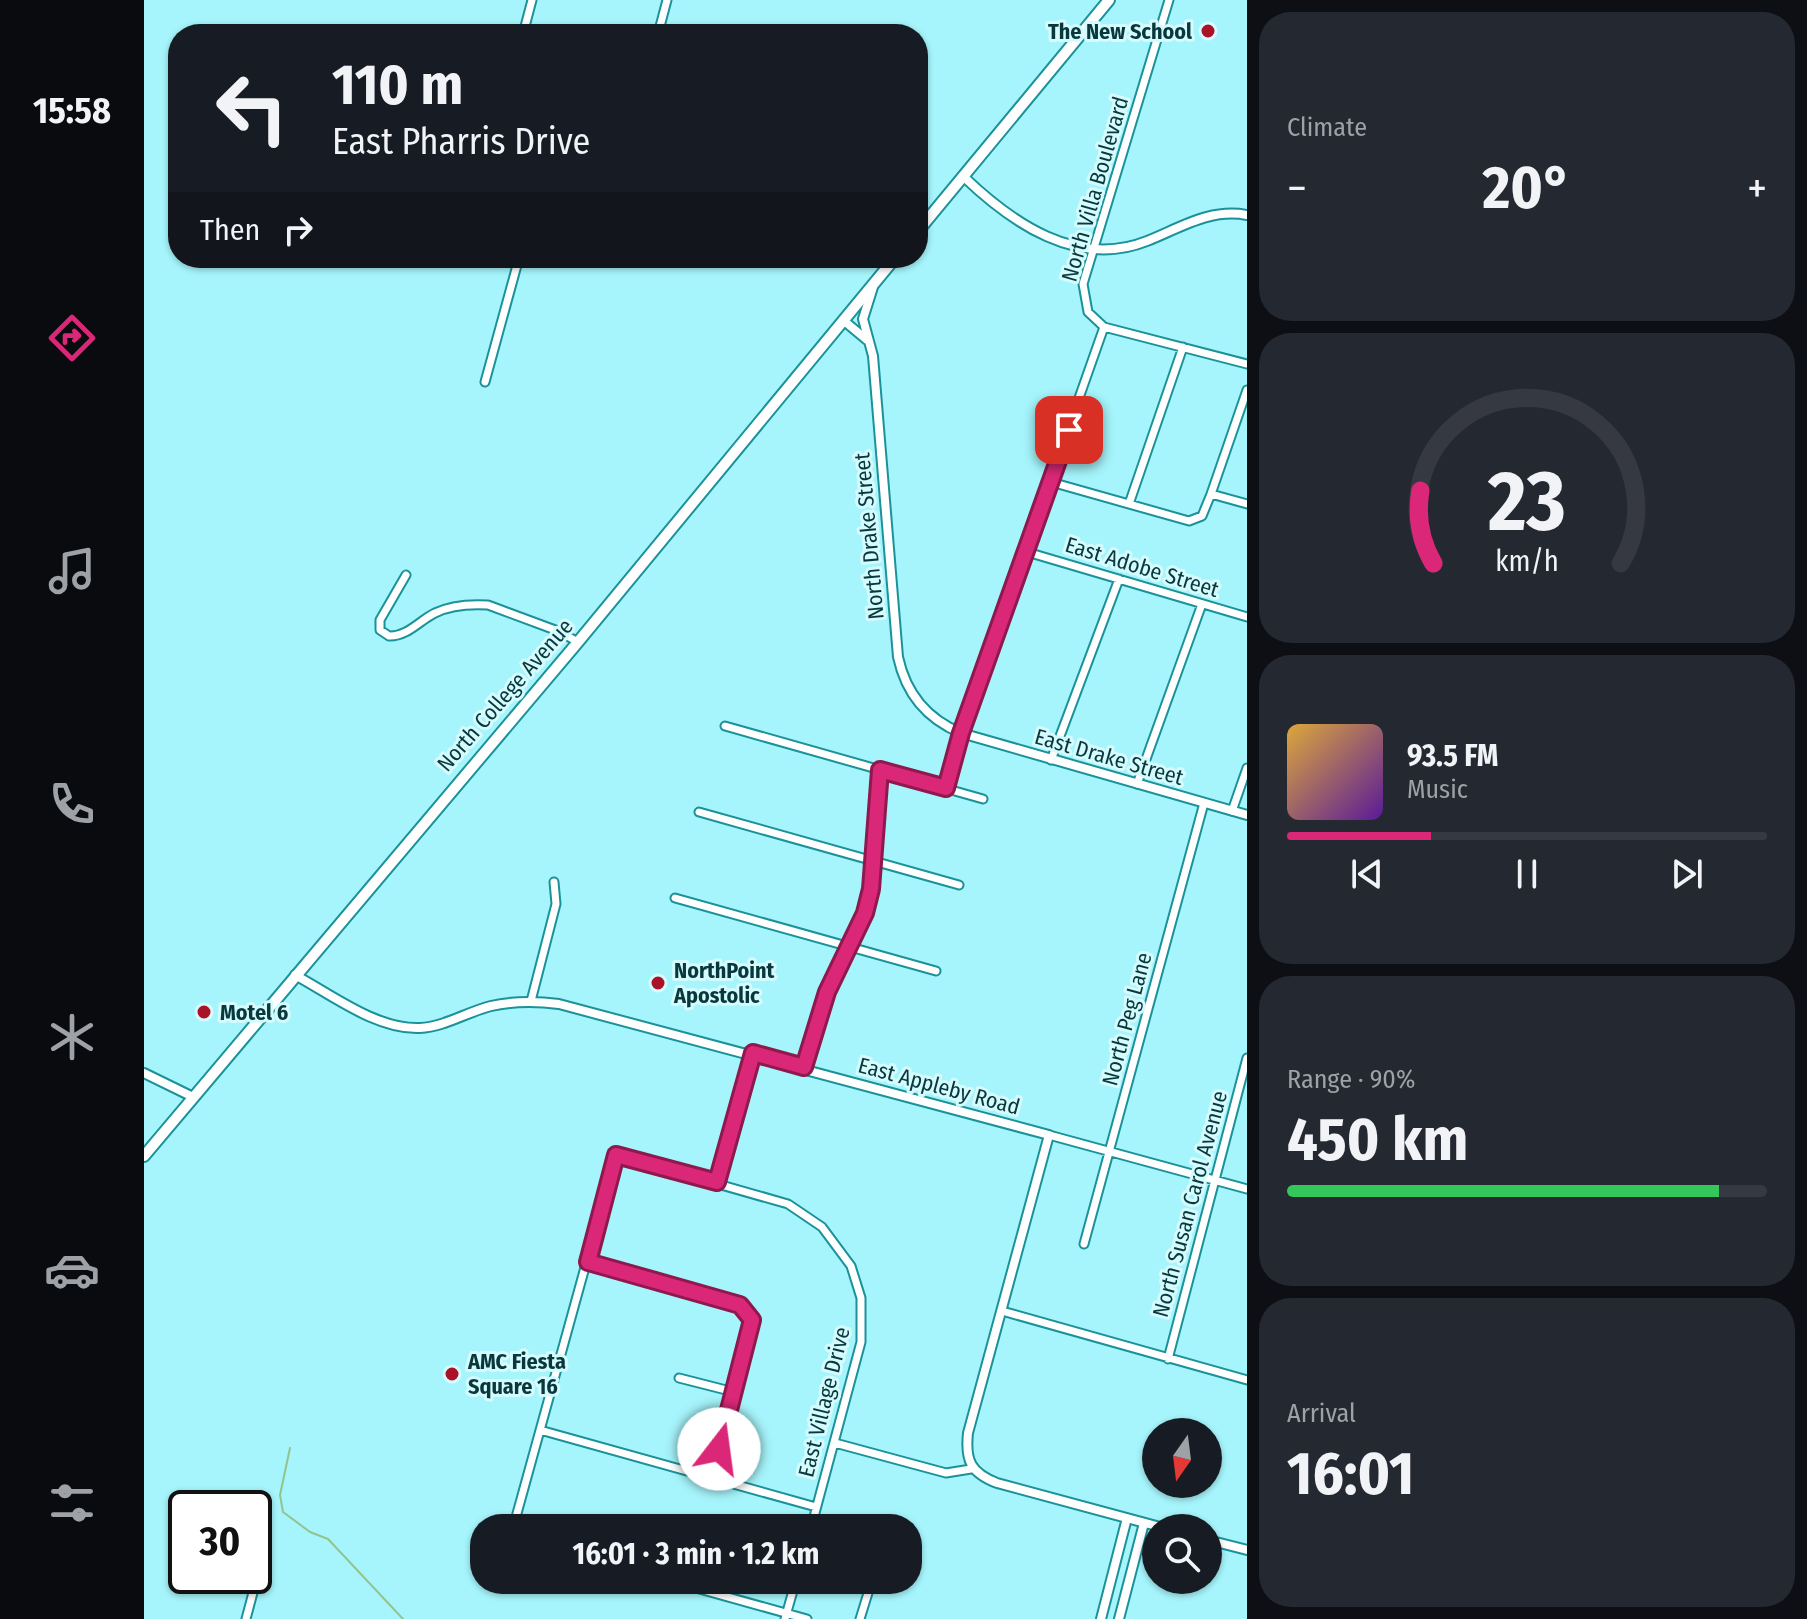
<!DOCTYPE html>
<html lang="en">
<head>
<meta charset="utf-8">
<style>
	body { margin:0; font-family:"Fira Sans Condensed",sans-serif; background:#242831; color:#f1f3f6; height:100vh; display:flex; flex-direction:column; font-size:30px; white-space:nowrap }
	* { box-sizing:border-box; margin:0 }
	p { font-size:26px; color:#9ea1a6 }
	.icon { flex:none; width:44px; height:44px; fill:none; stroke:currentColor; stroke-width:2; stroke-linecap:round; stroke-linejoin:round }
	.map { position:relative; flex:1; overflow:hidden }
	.side { display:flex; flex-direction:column; gap:12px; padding:12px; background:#0d0f14; width:560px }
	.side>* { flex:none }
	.hud { position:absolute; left:24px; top:24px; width:760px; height:244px; border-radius:32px; box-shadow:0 2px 6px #0004; background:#171b24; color:#f1f3f6; overflow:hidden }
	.needle { width:52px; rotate:194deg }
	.buttons { position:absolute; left:998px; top:1418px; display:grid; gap:16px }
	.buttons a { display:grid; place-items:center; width:80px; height:80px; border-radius:50%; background:#171b24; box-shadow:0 2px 6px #0004; font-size:40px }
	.speed { position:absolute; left:24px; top:1490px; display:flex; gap:16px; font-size:40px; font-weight:700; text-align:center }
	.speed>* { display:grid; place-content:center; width:104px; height:104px; border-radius:50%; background:#171b24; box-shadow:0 2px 6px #0004; line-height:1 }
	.speed .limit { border:4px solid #111; border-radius:12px; background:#fff; color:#111 }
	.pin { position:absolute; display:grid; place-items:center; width:68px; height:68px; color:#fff; margin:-34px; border-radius:16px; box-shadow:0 4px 12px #0006 }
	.me { position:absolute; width:88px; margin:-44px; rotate:15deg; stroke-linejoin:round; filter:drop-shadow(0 0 6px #0008) }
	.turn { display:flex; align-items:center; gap:28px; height:168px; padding:0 32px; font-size:36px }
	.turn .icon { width:104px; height:104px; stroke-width:2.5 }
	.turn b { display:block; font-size:56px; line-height:68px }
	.then { display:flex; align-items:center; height:76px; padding:0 32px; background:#0003; gap:16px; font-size:30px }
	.big { font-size:60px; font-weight:700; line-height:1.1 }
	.side .card { flex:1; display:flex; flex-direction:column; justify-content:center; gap:12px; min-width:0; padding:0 28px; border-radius:32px; background:#242831 }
	.side .dial { align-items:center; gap:0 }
	.dial svg { height:208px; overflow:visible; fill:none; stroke:#363941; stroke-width:7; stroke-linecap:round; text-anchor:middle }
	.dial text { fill:#f1f3f6; stroke:none }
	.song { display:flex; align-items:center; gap:24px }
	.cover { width:96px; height:96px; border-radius:12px; background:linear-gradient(135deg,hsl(40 70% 55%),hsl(270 70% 35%)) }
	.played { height:8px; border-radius:4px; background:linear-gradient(90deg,#db2777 30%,#363941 30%) }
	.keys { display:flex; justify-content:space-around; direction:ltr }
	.heat { display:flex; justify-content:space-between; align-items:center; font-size:44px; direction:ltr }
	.charge { height:12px; border-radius:6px; background:linear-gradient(90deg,#34c759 90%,#363941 0) }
	.trip { position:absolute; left:326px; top:1514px; width:452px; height:80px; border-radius:32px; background:#171b24; box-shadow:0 2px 6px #0004; font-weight:700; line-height:80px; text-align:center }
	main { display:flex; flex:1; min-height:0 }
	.dock { display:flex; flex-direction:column; width:144px; justify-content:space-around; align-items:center; background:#090b0e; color:#9ea1a6 }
	.dock .icon { width:56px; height:56px }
	.dock .current { color:#db2777 }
	.dock b { font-size:36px; color:#f1f3f6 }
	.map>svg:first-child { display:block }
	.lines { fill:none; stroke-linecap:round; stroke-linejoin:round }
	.stream { stroke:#93c38e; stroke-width:2 }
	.minor-casing { stroke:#1b929a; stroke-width:11 }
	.tertiary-casing { stroke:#1b929a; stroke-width:12 }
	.primary-casing { stroke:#1b929a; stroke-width:14 }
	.minor { stroke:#fff; stroke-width:7 }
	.tertiary { stroke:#fff; stroke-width:8 }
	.primary { stroke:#fff; stroke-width:10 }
	.route-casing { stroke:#8e194d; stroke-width:20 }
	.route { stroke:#db2777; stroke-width:14 }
	.poi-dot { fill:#a91227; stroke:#d5fbfe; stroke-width:3 }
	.labels { text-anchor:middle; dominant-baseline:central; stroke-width:6; stroke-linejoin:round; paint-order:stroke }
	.poi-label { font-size:22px; font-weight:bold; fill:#08383b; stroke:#d5fbfe; text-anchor:start }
	.street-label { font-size:22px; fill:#08383b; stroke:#d5fbfe }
</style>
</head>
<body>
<main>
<nav class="dock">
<b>15:58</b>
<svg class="icon current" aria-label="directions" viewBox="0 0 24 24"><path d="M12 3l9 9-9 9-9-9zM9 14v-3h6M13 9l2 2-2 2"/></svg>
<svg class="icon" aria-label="music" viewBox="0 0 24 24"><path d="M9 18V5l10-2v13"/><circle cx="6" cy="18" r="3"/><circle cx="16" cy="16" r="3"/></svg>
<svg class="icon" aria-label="phone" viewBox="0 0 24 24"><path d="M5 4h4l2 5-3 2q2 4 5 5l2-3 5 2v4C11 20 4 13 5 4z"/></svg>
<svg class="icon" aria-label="climate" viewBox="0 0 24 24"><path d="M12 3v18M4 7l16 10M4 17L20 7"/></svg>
<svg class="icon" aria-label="car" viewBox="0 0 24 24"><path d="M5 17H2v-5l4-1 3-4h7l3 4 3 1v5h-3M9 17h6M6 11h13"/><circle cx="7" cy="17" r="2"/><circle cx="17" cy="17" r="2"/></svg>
<svg class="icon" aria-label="filters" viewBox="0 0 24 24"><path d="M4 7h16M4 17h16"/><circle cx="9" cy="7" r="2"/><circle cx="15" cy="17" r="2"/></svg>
</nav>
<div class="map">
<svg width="1103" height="1619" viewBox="0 0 1103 1619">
	<rect width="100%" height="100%" fill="#a6f5fc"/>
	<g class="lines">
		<path class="stream" d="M146,1448L136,1495L139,1512L166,1532L184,1539L259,1619"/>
		<g class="minor-casing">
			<path id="minor" d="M379,34L388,0
				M514,34L523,0
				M960,327L1103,364
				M341,382L375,258
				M907,482L1045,521L1058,516L1067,494L1103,504
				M1067,494L1103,390
				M985,504L1039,347
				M883,552L1103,617
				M262,575L236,620V630L245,636C263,637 276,620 291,613C307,605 327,604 344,605L414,631L434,642
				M581,726L839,799
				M907,760L975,579
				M993,784L1058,604
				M802,788L817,733L960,327L944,312L939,284L1025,0
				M1088,811L1103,768
				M555,812L815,885
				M531,898L792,971
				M387,1001L412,904L410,882
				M660,1067L679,1002L724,902L736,770
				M905,1135L1103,1189
				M573,1182L609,1053
				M940,1244L1060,803
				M444,1262L596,1305L605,1312L607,1327L567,1478
				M858,1311L1103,1380
				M1024,1359L1103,1058
				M535,1378L590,1392
				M396,1430L672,1507
				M691,1443L802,1473L827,1469
				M369,1528L472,1155L644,1204L678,1227L707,1266L717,1298V1342L667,1528
				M523,1580L663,1619
				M102,1619L115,1570
				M641,1619L652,1580
				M716,1619L728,1580"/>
		</g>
		<g class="tertiary-casing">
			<path id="tertiary" d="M820,177C867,222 933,269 1003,241C1036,228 1066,208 1103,215
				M729,287L719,319L729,356L754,657C762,694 783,719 817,733L1103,815
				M699,320L723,340
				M151,975C188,995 233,1030 276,1028C300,1027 323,1012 347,1006C369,1001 392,1001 415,1004L905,1135L824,1433C821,1461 827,1473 853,1483L1020,1528
				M0,1073L49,1097
				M1064,1540L1103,1550
				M957,1619L983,1518
				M975,1619L1000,1523"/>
		</g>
		<g class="primary-casing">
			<path id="primary" d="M774,231L965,0
				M0,1156L434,642L751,258"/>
		</g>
		<use href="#minor" class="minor"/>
		<use href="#tertiary" class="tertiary"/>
		<use href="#primary" class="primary"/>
	</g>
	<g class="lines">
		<g class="route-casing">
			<path id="route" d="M575,1449L608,1320L596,1305L444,1262L472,1155L573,1182L609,1053L660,1067L683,992L721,913L727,889L736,770L802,788L817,733L925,430"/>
		</g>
		<use href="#route" class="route"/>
	</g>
	<g class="poi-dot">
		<circle cx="1064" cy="31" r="8"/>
		<circle cx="514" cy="983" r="8"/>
		<circle cx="60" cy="1012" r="8"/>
		<circle cx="308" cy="1374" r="8"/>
	</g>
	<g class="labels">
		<g class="poi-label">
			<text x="1048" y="31" text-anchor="end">The New School</text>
			<text x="530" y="970">NorthPoint<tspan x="530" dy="25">Apostolic</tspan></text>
			<text x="76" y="1012">Motel 6</text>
			<text x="324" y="1361">AMC Fiesta<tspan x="324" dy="25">Square 16</tspan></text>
		</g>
		<g class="street-label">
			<text transform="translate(951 189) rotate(-74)">North Villa Boulevard</text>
			<text transform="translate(725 536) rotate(-95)">North Drake Street</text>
			<text transform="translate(998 567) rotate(17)">East Adobe Street</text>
			<text transform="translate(361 695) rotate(-49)">North College Avenue</text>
			<text transform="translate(965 757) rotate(16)">East Drake Street</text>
			<text transform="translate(983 1019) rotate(-75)">North Peg Lane</text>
			<text transform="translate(795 1086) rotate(15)">East Appleby Road</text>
			<text transform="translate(1046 1204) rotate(-75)">North Susan Carol Avenue</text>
			<text transform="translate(680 1402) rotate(-76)">East Village Drive</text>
		</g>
	</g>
</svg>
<div class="buttons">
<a><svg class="needle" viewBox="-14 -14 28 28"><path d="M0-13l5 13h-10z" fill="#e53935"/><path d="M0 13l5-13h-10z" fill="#9ea1a6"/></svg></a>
<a><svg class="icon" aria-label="search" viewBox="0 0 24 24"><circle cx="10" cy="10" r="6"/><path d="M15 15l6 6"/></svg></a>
</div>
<div class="speed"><div class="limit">30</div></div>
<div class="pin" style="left:925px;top:430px;background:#d93025"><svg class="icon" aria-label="arrive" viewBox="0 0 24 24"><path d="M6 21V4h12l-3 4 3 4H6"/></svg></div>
<svg class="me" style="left:575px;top:1449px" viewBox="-20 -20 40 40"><circle r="19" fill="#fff"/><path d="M0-13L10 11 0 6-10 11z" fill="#db2777"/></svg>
<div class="trip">16:01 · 3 min · 1.2 km</div>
<div class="hud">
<div class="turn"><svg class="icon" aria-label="left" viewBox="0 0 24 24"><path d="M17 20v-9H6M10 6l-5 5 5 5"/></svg><div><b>110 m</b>East Pharris Drive</div></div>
<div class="then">Then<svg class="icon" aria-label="right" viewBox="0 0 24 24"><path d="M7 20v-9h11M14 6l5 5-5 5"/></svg></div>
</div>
</div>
<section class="side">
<div class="card"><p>Climate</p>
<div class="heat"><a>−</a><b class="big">20°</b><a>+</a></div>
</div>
<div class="card dial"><svg viewBox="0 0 100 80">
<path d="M14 69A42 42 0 1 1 86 69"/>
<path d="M14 69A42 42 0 0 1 9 41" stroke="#db2777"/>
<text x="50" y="56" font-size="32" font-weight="700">23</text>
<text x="50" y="72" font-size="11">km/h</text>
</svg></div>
<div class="card">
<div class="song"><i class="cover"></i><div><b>93.5 FM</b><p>Music</p></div></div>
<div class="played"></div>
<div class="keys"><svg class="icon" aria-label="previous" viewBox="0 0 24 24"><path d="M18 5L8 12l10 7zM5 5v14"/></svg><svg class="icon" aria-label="pause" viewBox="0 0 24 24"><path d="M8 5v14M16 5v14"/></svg><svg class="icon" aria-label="next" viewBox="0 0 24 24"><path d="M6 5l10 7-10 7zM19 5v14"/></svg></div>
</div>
<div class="card"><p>Range · 90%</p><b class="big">450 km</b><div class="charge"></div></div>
<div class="card"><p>Arrival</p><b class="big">16:01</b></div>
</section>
</main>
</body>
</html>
